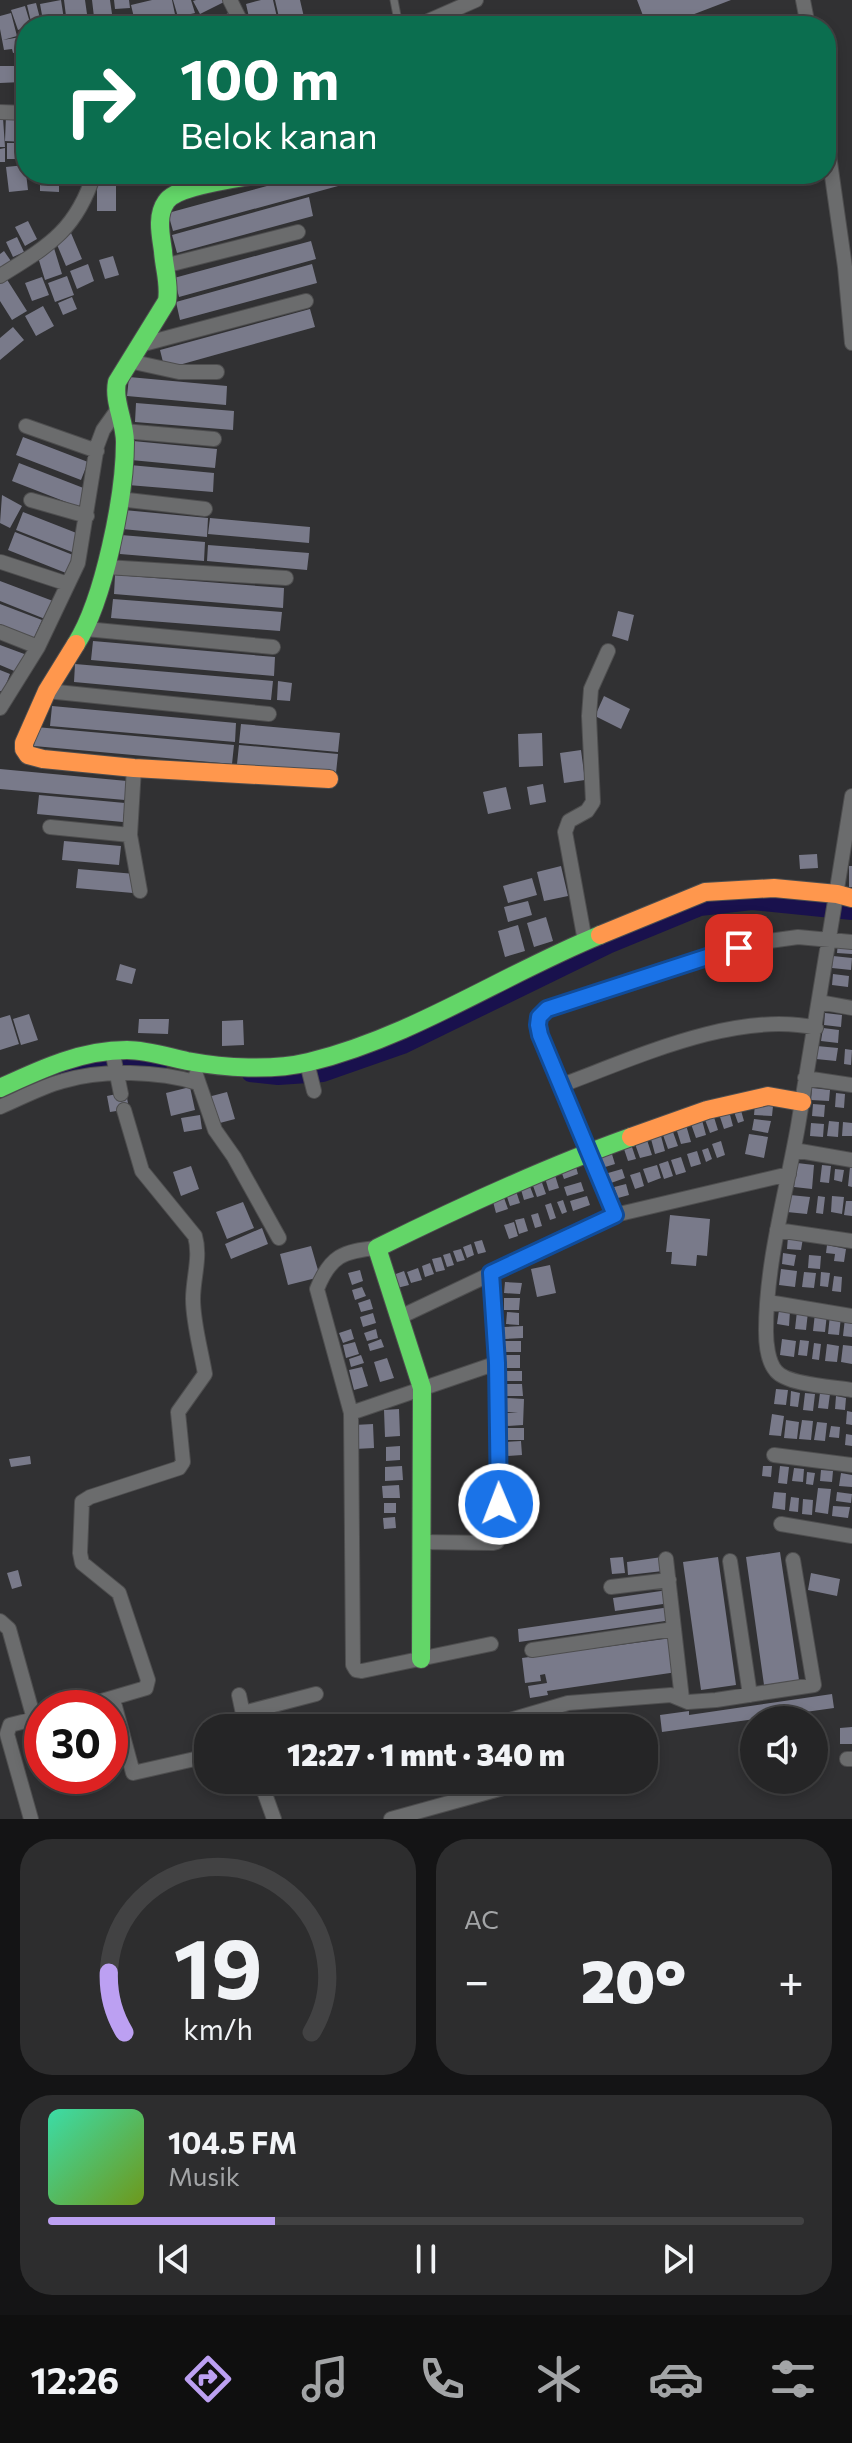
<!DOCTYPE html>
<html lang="id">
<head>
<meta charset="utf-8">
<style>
	body { margin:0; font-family:Commissioner,sans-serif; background:#2d2d2e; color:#f1f3f6; height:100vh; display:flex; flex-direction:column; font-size:30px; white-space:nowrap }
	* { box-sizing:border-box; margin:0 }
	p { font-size:26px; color:#a3a5a7 }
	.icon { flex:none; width:44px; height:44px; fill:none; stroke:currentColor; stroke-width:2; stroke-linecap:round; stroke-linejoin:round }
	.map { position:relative; height:1819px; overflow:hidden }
	.sheet { display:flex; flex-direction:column; gap:20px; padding:20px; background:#141415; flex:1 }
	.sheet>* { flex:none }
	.hud { position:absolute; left:16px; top:16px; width:820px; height:168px; border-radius:32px; box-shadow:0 4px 12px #0003,0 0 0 2px #424243; background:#0b6e4f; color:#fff; overflow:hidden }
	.controls { position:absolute; left:740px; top:1706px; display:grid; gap:16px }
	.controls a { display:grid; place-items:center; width:88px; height:88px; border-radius:50%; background:#252526; box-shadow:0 4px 12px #0003,0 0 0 2px #424243; font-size:40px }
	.speed { position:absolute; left:24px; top:1690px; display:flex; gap:16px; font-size:40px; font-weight:700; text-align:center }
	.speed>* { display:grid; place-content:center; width:104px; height:104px; border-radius:50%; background:#252526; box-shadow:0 4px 12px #0003,0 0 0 2px #424243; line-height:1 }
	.speed .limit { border:12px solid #d22; background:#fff; color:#111 }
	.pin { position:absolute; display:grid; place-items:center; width:68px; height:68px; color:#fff; margin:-34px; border-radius:16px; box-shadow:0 4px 12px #0006 }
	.me { position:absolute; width:88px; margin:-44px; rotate:359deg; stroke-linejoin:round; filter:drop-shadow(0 0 6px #0008) }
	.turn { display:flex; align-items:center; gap:28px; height:168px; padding:0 32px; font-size:36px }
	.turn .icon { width:104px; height:104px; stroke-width:2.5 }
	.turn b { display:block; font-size:56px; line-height:68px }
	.big { font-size:60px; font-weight:800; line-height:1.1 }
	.sheet .card { flex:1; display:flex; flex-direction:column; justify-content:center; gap:12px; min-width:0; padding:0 28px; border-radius:32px; background:#2d2d2e }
	.sheet .dial { align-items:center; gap:0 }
	.dial svg { height:208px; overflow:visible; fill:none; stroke:#424243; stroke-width:7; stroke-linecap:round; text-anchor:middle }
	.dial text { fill:#f1f3f6; stroke:none }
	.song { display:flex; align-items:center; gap:24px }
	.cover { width:96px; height:96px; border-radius:12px; background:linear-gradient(135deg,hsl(160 70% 55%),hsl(80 70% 35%)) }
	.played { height:8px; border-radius:4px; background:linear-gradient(90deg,#bca0f2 30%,#424243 30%) }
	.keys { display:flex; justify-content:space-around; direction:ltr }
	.heat { display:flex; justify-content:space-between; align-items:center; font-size:44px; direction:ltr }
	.sheet .tiles { flex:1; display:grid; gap:20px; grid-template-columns:1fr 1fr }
	.card:last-child { grid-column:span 2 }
	.trip { position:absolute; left:194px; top:1714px; width:464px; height:80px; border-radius:32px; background:#252526; box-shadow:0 4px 12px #0003,0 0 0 2px #424243; font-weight:800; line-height:80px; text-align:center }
	.tabs { display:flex; height:128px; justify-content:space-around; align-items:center; background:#0f0f0f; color:#a3a5a7 }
	.tabs .icon { width:56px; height:56px }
	.tabs .on { color:#bca0f2 }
	.tabs b { font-size:36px; color:#f1f3f6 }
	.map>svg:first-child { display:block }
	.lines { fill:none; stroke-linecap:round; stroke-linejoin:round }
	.canal { stroke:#19114d; stroke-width:16 }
	.building { fill:#797a8a }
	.lane-casing { stroke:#4e4e4f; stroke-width:9 }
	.street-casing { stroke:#4e4e4f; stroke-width:16 }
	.fast-casing { stroke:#4e4e4f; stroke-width:20 }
	.slow-casing { stroke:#4e4e4f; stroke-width:20 }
	.lane { stroke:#6b6c6d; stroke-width:7 }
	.street { stroke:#6b6c6d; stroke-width:14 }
	.fast { stroke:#63d668; stroke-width:18 }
	.slow { stroke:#ff974d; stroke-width:18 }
	.route-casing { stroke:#114b97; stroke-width:20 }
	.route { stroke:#1a73e8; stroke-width:14 }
</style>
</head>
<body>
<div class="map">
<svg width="852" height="1819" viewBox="0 0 852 1819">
	<rect width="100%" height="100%" fill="#313133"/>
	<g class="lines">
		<path class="canal" d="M250,1074L278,1077L323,1074L403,1046L610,945L700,908L752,902L852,912
			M9,1092L83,1062L132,1060L160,1063"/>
	</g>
	<path class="building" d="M61,0L65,26H44L40,4Z
		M64,0H85L88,21L67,24Z
		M92,0H110L112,14L94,17Z
		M114,0H129L130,8L115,9Z
		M152,0H172L177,24L136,26L131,5Z
		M173,0H191L195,13L178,17Z
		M196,0H223L224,2L200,14L193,1Z
		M261,0H273L279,26H251L246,4Z
		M275,0H300L306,26H281Z
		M637,0H731L663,26H647Z
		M36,3L42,26H32L27,5Z
		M25,6L31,26L18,30L11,10Z
		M234,11L240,26H219L216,18Z
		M11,13L17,36L3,40L26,36V51L13,53L12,49L4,50L0,29V16Z
		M130,16L132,26H109L108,20Z
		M212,17L216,26H192Z
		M0,66H22V82L0,83Z
		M6,115H24V142L5,141Z
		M0,118H3L5,147H0Z
		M7,143H26V159H7Z
		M5,148V162H0V149Z
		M25,165L28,190L9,192L6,167Z
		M40,174H59V192L40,191Z
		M114,174H134L136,181L116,184Z
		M311,174H358L360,180L173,231L168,213Z
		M97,184H116V211H97Z
		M309,197L313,216L177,253L172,235Z
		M28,221L37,239L25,246L15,227Z
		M71,233L82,259L66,266L55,240Z
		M17,237L24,252L13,257L6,242Z
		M311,241L316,259L179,297L174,278Z
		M54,248L62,274L45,280L37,254Z
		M4,251L13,264L0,273V254Z
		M113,256L119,275L105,279L99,260Z
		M88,264L94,281L77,289L70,271Z
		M312,264L317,283L180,320L176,302Z
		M67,276L74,295L55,302L48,283Z
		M42,277L49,295L32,301L25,283Z
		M6,278L27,311L12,320L0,301V281Z
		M72,297L77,309L63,315L58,303Z
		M43,306L54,326L36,336L25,316Z
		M310,309L315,327L179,365L164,366L160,350Z
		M13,327L24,340L0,360V338Z
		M129,377L227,386L226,405L127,396Z
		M136,403L234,411L233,430L135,422Z
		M23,437L88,462L81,480L16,455Z
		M133,441L217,449L215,468L131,460Z
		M19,463L86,489L79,507L12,481Z
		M130,465L214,473L213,492L128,485Z
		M2,495L22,506L10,528L0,523Z
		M124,510L208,518L207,537L122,529Z
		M23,512L79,534L72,552L16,530Z
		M210,518L310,527L309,543L208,534Z
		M15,532L73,555L66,573L8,550Z
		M121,535L205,542L204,561L120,554Z
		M208,545L309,553L307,570L207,561Z
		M115,575L284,588L283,608L114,594Z
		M0,581L53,601L45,619L0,601Z
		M113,599L282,612L280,631L111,618Z
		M0,604L42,620L34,638L0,624Z
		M618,611L634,615L628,641L612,636Z
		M93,641L275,657L274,676L91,660Z
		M0,645L27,655L19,673L0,665Z
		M75,664L273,681L271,700L74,682Z
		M0,670L10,674L3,692L0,691Z
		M278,681L292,683L290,701L277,700Z
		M604,696L630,709L621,729L595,716Z
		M52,706L236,723L235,742L50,726Z
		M241,724L340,733L338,752L239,743Z
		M36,727L234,745L232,764L34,746Z
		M542,733L543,766L519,767L518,734Z
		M239,745L338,754L336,773L237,764Z
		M581,750L585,780L564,783L560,753Z
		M0,769L127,781L125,800L0,789Z
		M543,784L546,802L530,805L527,787Z
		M506,787L511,809L488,814L483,792Z
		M39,795L125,803L123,822L37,814Z
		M64,841L121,846L119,865L62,860Z
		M817,854L818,868L800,869L799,855Z
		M561,866L568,896L544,901L537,872Z
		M849,866H852V887H849Z
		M78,869L135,874L133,893L76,888Z
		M532,878L537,895L508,903L503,886Z
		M528,901L532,915L508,922L504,907Z
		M546,917L553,941L534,947L527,923Z
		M518,925L525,951L505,957L498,931Z
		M838,942L852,944V954L837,953Z
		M833,956L852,958L851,970L832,968Z
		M120,964L136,969L132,984L116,980Z
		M833,974L849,976L848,987L832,985Z
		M825,1013L842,1015L841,1027L824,1025Z
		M29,1014L38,1040L21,1045L13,1019Z
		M10,1015L19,1044L0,1050V1018Z
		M139,1019H169L168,1034L138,1033Z
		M243,1020L244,1045L222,1046V1021Z
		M823,1028L839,1030L838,1043L821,1041Z
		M817,1046L838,1048L836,1061L816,1059Z
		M845,1049L852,1050L851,1065L844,1064Z
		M190,1087L195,1110L171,1116L166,1093Z
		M812,1088L830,1090L829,1101L811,1100Z
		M126,1092L129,1109L110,1112L107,1096Z
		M227,1092L235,1119L216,1124L208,1097Z
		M836,1093L845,1094L844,1108L835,1107Z
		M755,1104L773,1106L772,1116L754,1115Z
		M813,1104L825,1105L824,1117L812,1116Z
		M740,1107L744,1121L738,1123L733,1109Z
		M729,1111L733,1126L724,1129L719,1114Z
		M713,1114L718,1130L710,1133L704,1117Z
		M200,1115L202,1129L184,1132L181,1118Z
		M754,1119L771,1121L768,1133L752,1130Z
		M702,1120L706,1135L696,1138L691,1124Z
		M829,1121L839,1122L838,1137L827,1136Z
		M843,1122L852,1123V1136H842Z
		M811,1123L824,1124L823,1137L810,1136Z
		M686,1125L691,1142L681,1144L676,1128Z
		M673,1132L678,1146L668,1149L663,1135Z
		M749,1134L768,1137L764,1158L745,1154Z
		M661,1136L665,1151L655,1154L651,1139Z
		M647,1140L652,1155L640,1158L635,1144Z
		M721,1141L725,1155L717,1158L712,1144Z
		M632,1147L636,1159L628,1161L624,1149Z
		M708,1148L712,1159L706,1162L702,1150Z
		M611,1151L615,1164L602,1168L597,1155Z
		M697,1151L701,1164L691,1167L687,1154Z
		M681,1157L686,1172L676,1175L671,1160Z
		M668,1161L673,1176L664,1179L659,1164Z
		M575,1163L578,1174L564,1179L560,1168Z
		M797,1163L814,1165L812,1189L794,1187Z
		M657,1165L661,1178L648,1183L643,1169Z
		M822,1165L831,1166L829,1183L820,1182Z
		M191,1166L199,1189L181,1196L173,1172Z
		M850,1167H852V1187L848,1186Z
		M622,1169L625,1178L611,1183L608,1173Z
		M835,1169L844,1170L842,1182L834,1180Z
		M554,1172L559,1188L549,1191L544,1175Z
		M640,1172L644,1186L635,1189L630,1175Z
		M540,1177L546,1194L537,1197L531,1180Z
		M581,1182L584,1191L567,1196L564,1187Z
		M529,1184L534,1197L524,1200L520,1186Z
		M626,1184L629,1195L618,1198L614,1187Z
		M515,1188L520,1203L510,1206L505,1191Z
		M503,1195L508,1209L496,1213L492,1198Z
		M790,1195L810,1197L807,1214L787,1212Z
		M587,1196L590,1205L573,1211L570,1201Z
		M818,1196L825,1197L823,1214L816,1213Z
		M832,1196L844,1197L842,1214L831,1212Z
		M563,1200L567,1212L562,1214L557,1202Z
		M846,1201H852V1216L844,1215Z
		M243,1202L254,1228L227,1239L216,1212Z
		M551,1203L556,1218L550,1220L545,1205Z
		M538,1213L542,1226L535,1228L531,1215Z
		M670,1215L710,1219L707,1256L697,1255L696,1266L671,1264L672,1252H666Z
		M524,1218L528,1231L519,1234L515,1220Z
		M514,1222L518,1236L509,1239L504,1225Z
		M262,1228L268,1244L231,1259L225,1244Z
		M788,1236L803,1238L801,1250L787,1249Z
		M482,1240L486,1252L478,1254L474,1242Z
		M471,1244L474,1255L467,1258L463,1247Z
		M827,1245L846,1249L844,1262L834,1261L835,1254L826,1253Z
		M311,1246L320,1277L288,1285L280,1254Z
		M461,1249L465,1260L457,1262L453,1251Z
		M450,1253L454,1265L447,1267L443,1255Z
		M783,1253L796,1255L794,1266L782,1264Z
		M809,1255L821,1256L820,1269L808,1268Z
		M441,1257L445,1270L436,1272L432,1259Z
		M430,1263L434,1274L425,1277L422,1266Z
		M550,1265L556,1293L537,1297L531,1269Z
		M418,1268L422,1280L411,1283L407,1272Z
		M781,1269L797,1271L795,1287L779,1285Z
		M360,1270L363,1281L352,1285L348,1273Z
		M404,1271L409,1285L397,1288L393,1275Z
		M804,1272L816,1273L814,1288L802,1287Z
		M821,1272L830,1273L828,1287L820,1286Z
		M834,1276L842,1277L841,1292L832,1291Z
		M505,1282L522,1283L520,1294L504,1293Z
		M362,1287L366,1296L355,1300L352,1290Z
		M504,1298H520L519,1310H504Z
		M370,1299L373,1309L361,1312L358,1303Z
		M779,1310L790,1311L789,1326L777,1324Z
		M797,1311L808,1312L806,1330L795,1329Z
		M507,1312L519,1313V1325L506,1324Z
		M373,1313L376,1323L363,1327L360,1317Z
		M815,1313L827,1314L825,1332L813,1331Z
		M830,1315L841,1317L839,1335L828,1334Z
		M845,1318L852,1319V1337L843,1336Z
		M523,1326V1338L505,1339L504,1327Z
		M351,1329L354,1339L343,1343L339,1333Z
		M376,1329L378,1338L367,1341L364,1333Z
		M381,1339L384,1347L370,1351L368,1344Z
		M782,1339L796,1341L794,1357L780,1355Z
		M800,1340L809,1341L807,1356L798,1355Z
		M505,1341H521V1352H505Z
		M355,1342L359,1354L346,1358L343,1345Z
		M814,1343L821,1344L819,1360L812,1359Z
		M827,1344L839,1346L837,1362L825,1361Z
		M843,1345L852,1346V1364L841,1362Z
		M361,1355L364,1363L351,1367L349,1359Z
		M505,1355H520V1368H505Z
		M387,1358L394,1378L380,1382L374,1362Z
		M362,1367L368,1386L354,1390L349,1370Z
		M507,1371H522V1381H507Z
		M507,1384H522L523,1396H507Z
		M776,1389L788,1390L786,1405L774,1404Z
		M791,1391L800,1393L798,1407L790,1406Z
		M805,1393L815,1394L813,1411L803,1410Z
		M820,1393L830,1394L828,1409L818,1408Z
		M836,1396L846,1398L845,1410L835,1409Z
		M506,1398L524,1399L523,1425L507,1426V1413L518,1412H506Z
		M399,1409L400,1436L385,1437L384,1410Z
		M847,1411L852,1412V1425L846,1424Z
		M772,1414L784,1416L781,1436L769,1435Z
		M786,1420L799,1422L797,1439L784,1438Z
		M802,1420L813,1421L811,1440L799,1439Z
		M817,1422L827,1423L825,1441L814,1440Z
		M373,1424L374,1448L355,1449L354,1425Z
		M831,1426L840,1427L839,1438L829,1437Z
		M506,1428H524V1440H506Z
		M846,1434L852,1435V1446L845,1445Z
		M521,1441L522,1455L507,1456L506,1442Z
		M400,1446V1460L386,1461V1447Z
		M30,1456L31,1464L11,1467L9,1459Z
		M402,1466L403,1480L385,1481V1467Z
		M763,1466H772L771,1477L762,1476Z
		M780,1466L789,1467L787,1484L778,1483Z
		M794,1468L804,1469L803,1482L792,1481Z
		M821,1470L833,1471L832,1482L820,1481Z
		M807,1472L815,1473L813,1485L806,1484Z
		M841,1473L852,1475V1487L839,1486Z
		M399,1485L400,1498H383L382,1486Z
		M818,1488L831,1489L828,1514L815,1512Z
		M774,1492L786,1493L785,1510L772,1508Z
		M837,1492L852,1494L851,1503L836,1501Z
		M791,1497L799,1498L798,1512L789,1511Z
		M803,1499L813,1500L812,1515L802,1514Z
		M384,1503H396V1513H384Z
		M833,1506L850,1507L848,1518L832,1516Z
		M395,1517L396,1528L384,1529L383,1518Z
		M780,1552L799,1680L764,1685L746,1557Z
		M623,1557L625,1573L612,1574L610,1558Z
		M662,1557L663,1571L628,1575L627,1562Z
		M718,1557L736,1685L701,1690L683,1562Z
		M18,1570L22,1586L12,1589L7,1573Z
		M811,1573L840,1579L837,1596L808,1590Z
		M668,1590L670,1603L615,1611L613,1598Z
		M670,1607L672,1620L519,1642L518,1629Z
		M672,1638L677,1672L547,1691L548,1695L530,1698L528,1686L547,1683L545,1674L540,1675L541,1681L525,1683L522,1658Z
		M832,1694L834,1708L662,1732L660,1715L689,1711V1715Z
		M852,1727V1744H840V1728Z
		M42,1729V1747L29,1750L25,1734Z
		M42,1751V1776H76V1780L61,1789L44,1785L35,1770L39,1753Z"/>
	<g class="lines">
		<g class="lane-casing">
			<path id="lane" d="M394,0L399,26"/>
		</g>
		<g class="street-casing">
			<path id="street" d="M230,0L243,26
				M803,0L808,26
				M417,26L476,0
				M0,112L26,113
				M826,134L845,267L852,343
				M164,266L298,232
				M0,276C48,246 76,231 94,174
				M140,345L306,301
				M129,361L179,372H217
				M26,426L97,451
				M124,431L214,439
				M119,499L205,509
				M31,500L87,516
				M1,562L68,584
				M106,567L286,578
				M86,629L273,647
				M0,632L38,647
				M47,691L269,714
				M0,708L38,647L78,563L97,446L103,430L118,409
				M134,768L130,835L140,891
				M852,796C834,906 817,1016 798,1126C786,1194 766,1262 766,1331C766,1343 768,1362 776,1371C787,1385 835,1387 852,1390
				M50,827L130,835
				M585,941L565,832L569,821L587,811L593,802L589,716L591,689L608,651
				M819,1002L852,1008
				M112,1050L121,1094
				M308,1067L314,1091
				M196,1075L215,1130L234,1157L279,1238
				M805,1078L852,1085
				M562,1085C635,1058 737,1010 816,1028
				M0,1107C21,1098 41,1087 63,1081C102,1069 159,1071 198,1083
				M794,1150L852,1160
				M615,1215L540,1035L538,1025L542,1013L574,999L710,956L769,941L798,937L852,942
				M777,1230L852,1241
				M377,1248C343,1251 330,1256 317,1289L351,1413L353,1665L356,1670L362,1671L491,1644
				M768,1302L852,1316
				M400,1317L615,1215L789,1174
				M351,1413L497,1363
				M774,1455L852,1465
				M781,1524L852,1536
				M421,1542L493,1543L497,1542L499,1537L497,1363L491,1273
				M666,1559L682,1699
				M730,1561L750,1695
				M611,1587L669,1580
				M0,1621L9,1629L34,1719
				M532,1650L674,1629
				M239,1695L246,1728
				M113,1699L133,1773L208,1756
				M78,1708L146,1688L148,1680L119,1593L82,1563L80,1553L82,1502L90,1497L179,1468L183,1462L178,1412L205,1374C201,1350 193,1323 193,1299C193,1278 201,1257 195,1236L142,1171L124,1110
				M243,1713L316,1694
				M330,1720L331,1728
				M483,1728L568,1703L671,1695L688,1702L716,1700L814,1685L793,1560
				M847,1759H852
				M260,1780L274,1819
				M31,1819L7,1734L10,1725L42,1717
				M391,1819L514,1785"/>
		</g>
		<g class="fast-casing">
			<path id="fast" d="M76,644C104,600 125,495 125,442C125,422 113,401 117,382L167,301C170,284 164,268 163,251C161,236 156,216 166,202C176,185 241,178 261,174
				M0,1088C41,1069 81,1050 127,1050C147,1050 168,1057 187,1061C225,1068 272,1071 309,1062C412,1037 502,975 600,935
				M421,1659L422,1388L377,1248C460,1207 544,1168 631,1137"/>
		</g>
		<g class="slow-casing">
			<path id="slow" d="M76,644L47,691L24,743V749L28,755L43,759L134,768L329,779
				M600,935L705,892L774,888L837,894L852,898
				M631,1137L707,1110L768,1096L802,1102"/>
		</g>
		<use href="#lane" class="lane"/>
		<use href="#street" class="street"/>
		<use href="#fast" class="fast"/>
		<use href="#slow" class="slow"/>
	</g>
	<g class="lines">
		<g class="route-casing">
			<path id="route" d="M499,1504L497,1363L491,1273L615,1215L540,1035L538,1025L539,1017L547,1009L710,956L739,948"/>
		</g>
		<use href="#route" class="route"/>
	</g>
</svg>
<div class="controls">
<a><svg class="icon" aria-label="sound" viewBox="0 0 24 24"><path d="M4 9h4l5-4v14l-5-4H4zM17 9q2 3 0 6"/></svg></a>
</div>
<div class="speed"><div class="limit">30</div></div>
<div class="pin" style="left:739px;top:948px;background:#d93025"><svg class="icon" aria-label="arrive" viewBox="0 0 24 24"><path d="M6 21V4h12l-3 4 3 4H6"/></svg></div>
<svg class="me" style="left:499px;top:1504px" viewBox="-20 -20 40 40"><circle r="17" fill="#1a73e8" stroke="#fff" stroke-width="3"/><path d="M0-11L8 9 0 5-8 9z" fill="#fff"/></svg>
<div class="trip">12:27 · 1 mnt · 340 m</div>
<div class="hud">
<div class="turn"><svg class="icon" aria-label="right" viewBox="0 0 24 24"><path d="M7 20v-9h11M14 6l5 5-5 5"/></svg><div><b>100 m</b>Belok kanan</div></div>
</div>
</div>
<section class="sheet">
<div class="tiles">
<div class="card dial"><svg viewBox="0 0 100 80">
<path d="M14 69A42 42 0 1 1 86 69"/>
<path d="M14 69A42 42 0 0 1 8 46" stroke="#bca0f2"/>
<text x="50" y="56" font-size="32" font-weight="700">19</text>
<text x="50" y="72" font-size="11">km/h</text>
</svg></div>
<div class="card"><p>AC</p>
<div class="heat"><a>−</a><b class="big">20°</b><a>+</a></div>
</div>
<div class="card">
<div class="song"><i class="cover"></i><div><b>104.5 FM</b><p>Musik</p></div></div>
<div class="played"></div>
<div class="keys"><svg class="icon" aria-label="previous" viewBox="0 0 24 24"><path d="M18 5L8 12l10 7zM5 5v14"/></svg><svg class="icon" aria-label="pause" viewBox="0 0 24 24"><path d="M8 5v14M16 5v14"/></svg><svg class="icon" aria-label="next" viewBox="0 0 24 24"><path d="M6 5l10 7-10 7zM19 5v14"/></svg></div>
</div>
</div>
</section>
<nav class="tabs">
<b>12:26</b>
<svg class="icon on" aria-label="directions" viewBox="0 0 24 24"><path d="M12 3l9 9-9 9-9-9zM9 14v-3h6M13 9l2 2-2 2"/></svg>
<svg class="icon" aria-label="music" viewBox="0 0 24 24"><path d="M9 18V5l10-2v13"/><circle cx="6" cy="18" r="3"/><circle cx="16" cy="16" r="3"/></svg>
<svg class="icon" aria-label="phone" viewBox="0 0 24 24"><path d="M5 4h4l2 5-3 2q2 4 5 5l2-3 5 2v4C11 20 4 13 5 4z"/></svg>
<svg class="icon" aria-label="climate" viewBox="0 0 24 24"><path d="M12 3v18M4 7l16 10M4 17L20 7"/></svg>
<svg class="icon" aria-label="car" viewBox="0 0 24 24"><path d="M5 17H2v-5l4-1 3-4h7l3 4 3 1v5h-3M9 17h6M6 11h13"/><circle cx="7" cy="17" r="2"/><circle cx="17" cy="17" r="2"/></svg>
<svg class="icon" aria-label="filters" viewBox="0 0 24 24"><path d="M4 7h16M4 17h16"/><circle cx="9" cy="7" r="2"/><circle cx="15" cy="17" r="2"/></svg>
</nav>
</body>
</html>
